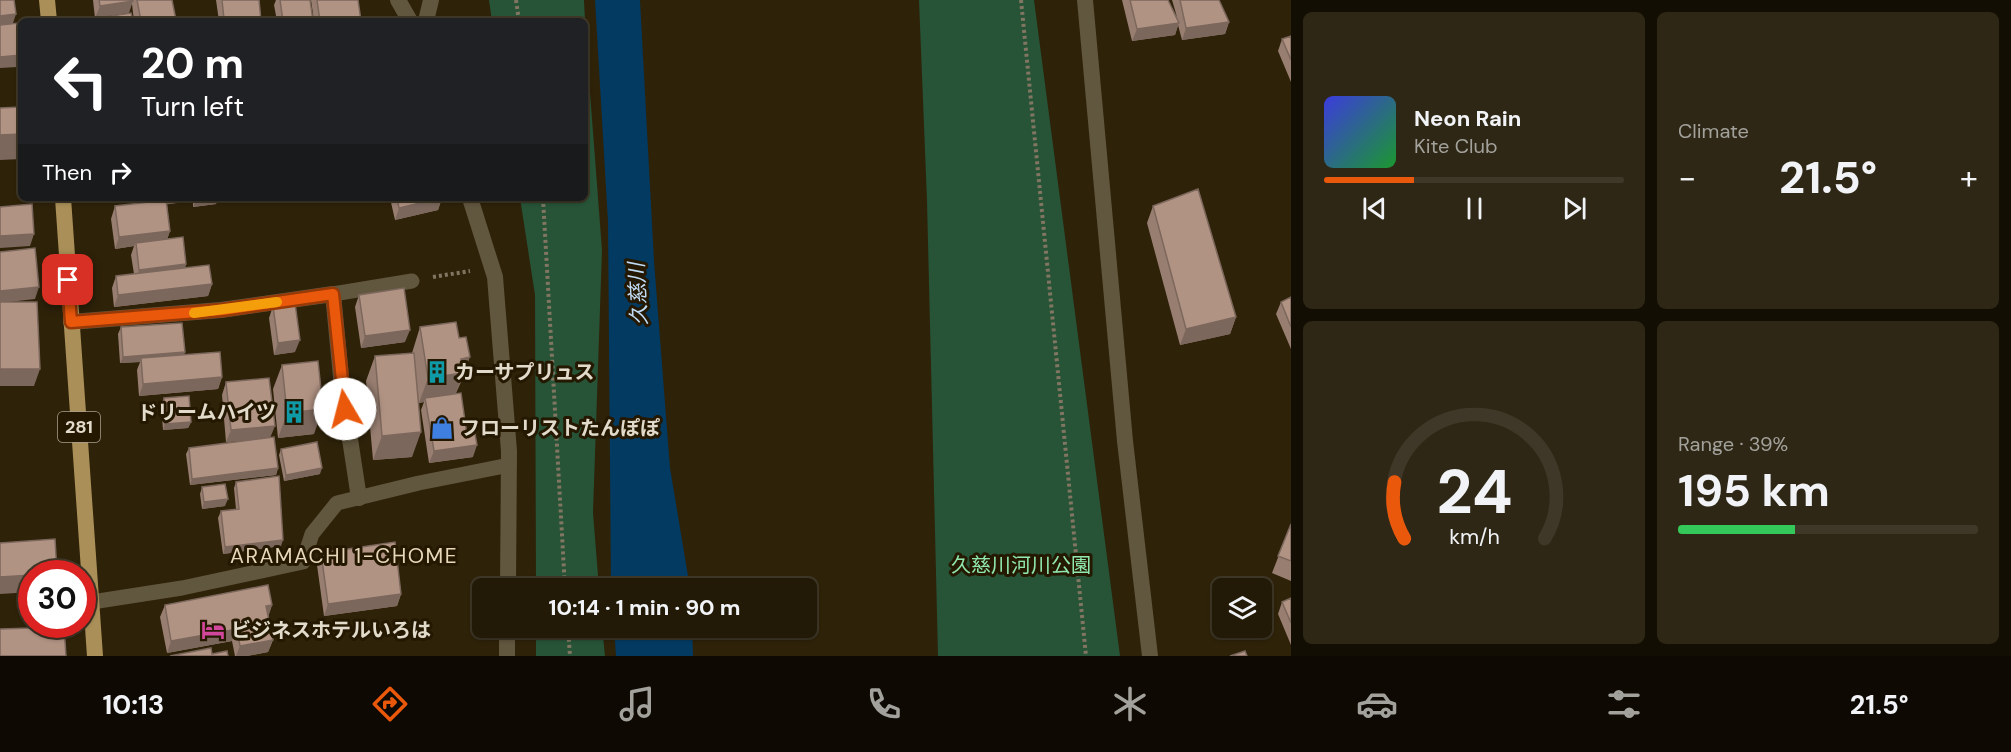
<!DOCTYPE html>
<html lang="en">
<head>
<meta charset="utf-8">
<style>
	body { margin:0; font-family:"DM Sans","Noto Sans JP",sans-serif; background:#2e2715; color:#f1f3f6; height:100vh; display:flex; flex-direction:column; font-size:22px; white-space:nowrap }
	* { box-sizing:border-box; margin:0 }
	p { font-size:20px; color:#a2a19b }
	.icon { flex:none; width:33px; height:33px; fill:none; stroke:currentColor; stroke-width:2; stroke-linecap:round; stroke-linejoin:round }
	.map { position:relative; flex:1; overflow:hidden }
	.panel { display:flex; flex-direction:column; gap:12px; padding:12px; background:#130e04; width:720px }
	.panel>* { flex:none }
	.guide { position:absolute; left:18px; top:18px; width:570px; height:183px; border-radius:9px; box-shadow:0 2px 4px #0004,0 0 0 2px #3f3828; background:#202124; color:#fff; overflow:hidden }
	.buttons { position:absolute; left:1212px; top:578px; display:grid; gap:12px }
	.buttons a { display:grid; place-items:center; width:60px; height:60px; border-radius:9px; background:#221a07; box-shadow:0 2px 4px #0004,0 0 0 2px #3f3828; font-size:30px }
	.speed { position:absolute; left:18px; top:560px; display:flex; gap:12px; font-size:30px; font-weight:700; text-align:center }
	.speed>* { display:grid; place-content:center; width:78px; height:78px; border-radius:50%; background:#221a07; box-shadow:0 2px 4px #0004,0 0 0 2px #3f3828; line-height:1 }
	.speed .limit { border:9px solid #d22; background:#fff; color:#111 }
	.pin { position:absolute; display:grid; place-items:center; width:51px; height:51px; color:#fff; margin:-26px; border-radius:12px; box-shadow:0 3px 9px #0006 }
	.me { position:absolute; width:66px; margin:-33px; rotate:352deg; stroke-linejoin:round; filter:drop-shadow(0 0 4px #0008) }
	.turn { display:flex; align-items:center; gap:21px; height:126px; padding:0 24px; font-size:27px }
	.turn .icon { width:78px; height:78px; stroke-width:2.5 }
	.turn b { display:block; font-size:42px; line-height:51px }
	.then { display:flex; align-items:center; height:57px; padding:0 24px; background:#0003; gap:12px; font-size:22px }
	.big { font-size:45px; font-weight:700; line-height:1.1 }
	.panel .card { flex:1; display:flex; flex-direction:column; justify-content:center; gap:9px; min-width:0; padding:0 21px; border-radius:9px; background:#2e2715 }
	.panel .dial { align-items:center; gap:0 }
	.dial svg { height:156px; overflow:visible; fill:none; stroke:#3f3828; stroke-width:7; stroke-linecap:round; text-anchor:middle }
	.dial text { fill:#f1f3f6; stroke:none }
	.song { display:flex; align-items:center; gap:18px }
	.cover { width:72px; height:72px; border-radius:9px; background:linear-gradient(135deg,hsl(240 70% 55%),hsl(130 70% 35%)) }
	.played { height:6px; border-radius:3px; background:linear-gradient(90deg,#ea580c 30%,#3f3828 30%) }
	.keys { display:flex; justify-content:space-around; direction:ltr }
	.heat { display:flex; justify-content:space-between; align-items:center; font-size:33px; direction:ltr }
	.charge { height:9px; border-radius:4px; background:linear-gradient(90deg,#34c759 39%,#3f3828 0) }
	.panel .tiles { flex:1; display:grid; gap:12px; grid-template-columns:repeat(2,1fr) }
	.trip { position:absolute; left:472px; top:578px; width:345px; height:60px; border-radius:9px; background:#221a07; box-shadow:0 2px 4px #0004,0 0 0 2px #3f3828; font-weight:700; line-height:60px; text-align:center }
	.menu { display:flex; height:96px; justify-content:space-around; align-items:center; background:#0e0a03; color:#a2a19b }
	.menu .icon { width:42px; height:42px }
	.menu .active { color:#ea580c }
	.menu b { font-size:27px; color:#f1f3f6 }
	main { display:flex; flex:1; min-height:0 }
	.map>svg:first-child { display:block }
	.green { fill:#275337 }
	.water { fill:#033a62 }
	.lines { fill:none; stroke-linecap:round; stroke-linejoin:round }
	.path { stroke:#817662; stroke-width:4; stroke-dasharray:3 3; stroke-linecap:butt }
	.service { stroke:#61563e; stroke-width:15 }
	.minor { stroke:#61563e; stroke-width:16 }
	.trunk { stroke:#aa9058; stroke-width:16 }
	.wall { fill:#987e71 }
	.shaded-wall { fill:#7c675c }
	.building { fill:#b19383; stroke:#7c675c; stroke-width:1.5 }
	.route-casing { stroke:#983908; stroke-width:15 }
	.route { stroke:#ea580c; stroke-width:10 }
	.slow { stroke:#f59e0b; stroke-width:10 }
	.labels { text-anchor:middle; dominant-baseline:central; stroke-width:6; stroke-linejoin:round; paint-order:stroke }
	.shield { fill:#241801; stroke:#a9a08e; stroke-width:1.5 }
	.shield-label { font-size:18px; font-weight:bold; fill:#e2dacb }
	.poi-label { font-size:20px; font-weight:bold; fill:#e2dacb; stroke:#241801; text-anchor:start }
	.park-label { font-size:20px; fill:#90e8ae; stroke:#241801 }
	.water-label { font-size:21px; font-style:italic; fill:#c1dcf7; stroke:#241801 }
	.neighbourhood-label { font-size:21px; letter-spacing:1.5px; fill:#e8d8bb; stroke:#241801 }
</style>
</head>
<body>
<main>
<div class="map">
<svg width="1291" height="656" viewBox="0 0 1291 656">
	<rect width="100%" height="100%" fill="#2e2209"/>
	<path class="green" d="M489,0H584L585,21H492Z
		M919,0H1034L1120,656H938L927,201Z
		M585,27L602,250L593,513L599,588H536L535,295L520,198H585Z
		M536,627H602L605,656H536Z"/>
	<path class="water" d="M595,0H640L654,261L670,468L690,588H611L608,222Z
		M614,627H692L693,656H616Z"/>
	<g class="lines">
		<path class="path" d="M516,0L519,21
			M1021,0L1086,656
			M543,198L565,588
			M433,277L470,271
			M568,627L570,656"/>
		<path class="service" d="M333,294L412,281
			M92,602L182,588L303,562L312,534L337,503L419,483L509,465"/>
		<path class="minor" d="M398,0L410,21
			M1085,0L1125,441L1150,656
			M426,21L431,0
			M470,198L495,277L509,451L508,588
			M71,322L221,310L333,294L342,387L359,498
			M507,656V627"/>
		<path class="trunk" d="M47,0L49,21
			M63,198L95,656"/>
	</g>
	<path class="wall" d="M93,0H172L176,20V21H134L132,4L95,18Z
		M216,0H259L261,21H219Z
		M276,0H310L313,21H277L274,5Z
		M311,0H358L360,21H314Z
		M1122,0H1168L1177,17L1172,0H1219L1229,22L1225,34L1182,40L1178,25L1175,35L1132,41Z
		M1291,36V82L1278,51L1282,39Z
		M161,198H218L216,204L193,207V201L167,204L170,231L167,239L186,264L185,268L212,284L208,296L114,307L112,288L116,276L134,274L131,255L134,246L115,249L111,219L115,206L161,201Z
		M390,198H442L438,210L395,220Z
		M1153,206L1236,317L1230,334L1180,345L1147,223Z
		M359,295L405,342L361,348L355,307Z
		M1291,297V349L1276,314L1281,302Z
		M273,306L295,352L274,355L269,318Z
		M121,327L185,352L184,354L222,377L218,389L139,396L137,370L140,362L120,363L118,334Z
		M420,327L461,382L456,393L473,457L429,463L421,410L424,402L419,403L417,393L412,457L373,460L366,381L375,356L412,353Z
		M282,365L314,434L278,438L273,389Z
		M226,382L270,438L278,468L276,475L190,485L186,454L189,448L249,440L226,442L222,395Z
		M164,398L191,422L188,428L163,430L161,404Z
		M281,449L320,474L284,481L279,455Z
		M236,482L281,546L223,554L218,518L221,511L236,509L234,488Z
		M202,487L225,506L202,509L200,494Z
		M1291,524V581L1272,573Z
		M321,553L401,594L397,606L324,616L317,565Z
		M1291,598V645L1278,614L1282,602Z
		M165,605H272L268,617L273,640L268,652L247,656H235L232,641L167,653L160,617Z"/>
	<path class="shaded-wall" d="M133,1L129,13L95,18L100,6Z
		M16,14L12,26L0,27V16Z
		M242,18L241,21H224V19Z
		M1229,22L1225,34L1182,40L1186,28Z
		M1179,23L1175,35L1132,41L1137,29Z
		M21,55L17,67L0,68V57Z
		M21,134V159L0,160V135Z
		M164,198H194L193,201L162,205Z
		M197,198H218L216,204L193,207Z
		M230,198H258L228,203Z
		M442,198L438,210L395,220L399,208Z
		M170,231L166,243H136L134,246L115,249L119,237Z
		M34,234L30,246L0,248V236Z
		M186,264L182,276L135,282L139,270Z
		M212,284L208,296L114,307L118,295Z
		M39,287L35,299L0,303V291Z
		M1236,317L1230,334L1180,345L1186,329Z
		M410,330L405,342L361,348L365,336Z
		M300,340L295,352L274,355L278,343Z
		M185,352L183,359L141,358L140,362L120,363L123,357Z
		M470,357L454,398H425L424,402L419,403L428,378L461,359Z
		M0,369H40L34,386H0Z
		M222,377L218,389L139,396L143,384Z
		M323,409L314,434L278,438L287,413Z
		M191,422L188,428L163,430L165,424Z
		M275,426L270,438L226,442L231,430Z
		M421,432L412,457L373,460L382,436Z
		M477,445L473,457L429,463L434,451Z
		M278,468L276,475L190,485L192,479Z
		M322,468L320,474L284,481L286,475Z
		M228,499L225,506L202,509L204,502Z
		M283,540L281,546L223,554L225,547Z
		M32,575V592L0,594V577Z
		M401,594L397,606L324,616L328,604Z
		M272,605L268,617L266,606Z
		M237,629L232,641L167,653L171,641Z
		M273,640L268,652L247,656H236L240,646Z"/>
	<path class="building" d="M0,0H14L16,14L0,16Z
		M99,0H133V1L100,6Z
		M137,0H172L176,20L169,21H141Z
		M222,0H259L261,21H243L242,18L224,19Z
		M280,0H310L313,21H283Z
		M317,0H358L361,21H320Z
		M1130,0H1168L1179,23L1137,29Z
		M1180,0H1219L1229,22L1186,28Z
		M131,13L133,21H91V19Z
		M19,23L21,55L0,57V25Z
		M1291,36V60L1282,39Z
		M21,107V134L0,135V108Z
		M1198,189L1236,317L1186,329L1153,206Z
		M397,198H441L399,208Z
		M166,200L170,231L119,237L115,206Z
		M32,204L34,234L0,236V207Z
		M183,237L186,264L139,270L136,243Z
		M35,248L39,287L0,291V252Z
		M209,265L212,284L118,295L116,276Z
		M404,288L410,330L365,336L359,295Z
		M1291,297V327L1281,302Z
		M0,302H37L40,369H0Z
		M295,303L300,340L278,343L273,306Z
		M456,322L459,338L466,337L470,357L461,359L463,373L428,378L420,327Z
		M182,323L185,352L123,357L121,327Z
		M220,352L222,377L143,384L141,358Z
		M414,353L421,432L382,436L375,356Z
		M318,361L323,409L287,413L282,365Z
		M269,378L275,426L231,430L226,382Z
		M461,393L467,435L475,434L477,445L434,451L425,398Z
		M189,396L191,422L165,424L164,398Z
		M274,437L278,468L192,479L189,448Z
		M317,442L322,468L286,475L281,449Z
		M279,476L283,540L225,547L221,511L239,509L236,482Z
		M225,484L228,499L204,502L202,487Z
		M1291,524V561L1278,556Z
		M55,539L57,573H32V575L0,577V543Z
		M395,542L401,594L328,604L321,553Z
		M268,585L272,605L266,606L273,640L240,646L237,629L171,641L165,605Z
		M1291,598V623L1282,602Z
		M64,627L66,656H0V629Z
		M211,648L212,654L227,651L228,656H170Z
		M1245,651L1247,656H1230Z"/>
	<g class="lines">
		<g class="route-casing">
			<path id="route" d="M68,280L71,322L222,310L333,294L345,409"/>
		</g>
		<use href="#route" class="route"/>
		<path class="slow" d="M194,313L277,302"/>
	</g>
	<defs>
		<g id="building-bare" transform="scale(1.8)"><path d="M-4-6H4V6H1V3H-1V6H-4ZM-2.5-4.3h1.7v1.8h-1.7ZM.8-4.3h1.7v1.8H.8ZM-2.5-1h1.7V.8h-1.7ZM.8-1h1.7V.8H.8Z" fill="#0f9aa8" stroke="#241801" stroke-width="2.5" paint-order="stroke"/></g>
		<g id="shop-bare" transform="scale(1.8)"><path d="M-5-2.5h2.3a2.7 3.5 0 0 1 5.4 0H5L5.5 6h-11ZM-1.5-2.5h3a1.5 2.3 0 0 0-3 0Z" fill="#3f7fe0" stroke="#241801" stroke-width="2.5" paint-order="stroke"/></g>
		<g id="hotel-bare" transform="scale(1.8)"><path d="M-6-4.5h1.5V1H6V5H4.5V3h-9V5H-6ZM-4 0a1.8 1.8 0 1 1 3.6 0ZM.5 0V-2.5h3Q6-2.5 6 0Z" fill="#d1479c" stroke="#241801" stroke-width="2.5" paint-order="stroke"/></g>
	</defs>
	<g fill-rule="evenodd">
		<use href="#building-bare" x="437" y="372"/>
		<use href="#building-bare" x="294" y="412"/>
		<use href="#shop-bare" x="442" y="428"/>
		<use href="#hotel-bare" x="213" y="630"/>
	</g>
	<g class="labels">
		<rect class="shield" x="58" y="412" width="42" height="30" rx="4.5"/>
		<g class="shield-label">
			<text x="79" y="427">281</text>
		</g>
		<g class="poi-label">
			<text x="455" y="372">カーサプリュス</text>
			<text x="276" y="412" text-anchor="end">ドリームハイツ</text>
			<text x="460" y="428">フローリストたんぽぽ</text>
			<text x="231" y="630">ビジネスホテルいろは</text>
		</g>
		<g class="park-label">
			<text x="1021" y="565">久慈川河川公園</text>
		</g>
		<g class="water-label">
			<text transform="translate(638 294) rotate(-93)">久慈川</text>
		</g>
		<g class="neighbourhood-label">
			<text x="344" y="556">ARAMACHI 1-CHOME</text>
		</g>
	</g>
</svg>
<div class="buttons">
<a><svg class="icon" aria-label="layers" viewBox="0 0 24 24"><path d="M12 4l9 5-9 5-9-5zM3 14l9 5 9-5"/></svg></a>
</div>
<div class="speed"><div class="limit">30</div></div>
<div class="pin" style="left:68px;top:280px;background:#d93025"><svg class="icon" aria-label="arrive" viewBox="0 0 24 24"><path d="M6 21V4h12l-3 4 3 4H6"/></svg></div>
<svg class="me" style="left:345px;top:409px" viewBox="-20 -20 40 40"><circle r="19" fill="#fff"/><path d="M0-13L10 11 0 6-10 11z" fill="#ea580c"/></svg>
<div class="trip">10:14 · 1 min · 90 m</div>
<div class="guide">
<div class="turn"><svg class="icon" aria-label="left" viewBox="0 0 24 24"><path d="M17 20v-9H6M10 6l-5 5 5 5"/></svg><div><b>20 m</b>Turn left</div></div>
<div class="then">Then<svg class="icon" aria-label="right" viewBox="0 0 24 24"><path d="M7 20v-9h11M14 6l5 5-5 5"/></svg></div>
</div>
</div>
<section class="panel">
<div class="tiles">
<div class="card">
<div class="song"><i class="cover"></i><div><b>Neon Rain</b><p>Kite Club</p></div></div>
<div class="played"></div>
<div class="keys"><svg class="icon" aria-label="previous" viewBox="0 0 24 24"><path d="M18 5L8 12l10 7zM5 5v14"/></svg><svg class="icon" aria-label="pause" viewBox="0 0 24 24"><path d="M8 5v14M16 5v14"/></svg><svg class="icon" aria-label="next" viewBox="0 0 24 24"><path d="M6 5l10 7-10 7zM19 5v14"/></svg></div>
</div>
<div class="card"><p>Climate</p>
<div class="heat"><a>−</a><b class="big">21.5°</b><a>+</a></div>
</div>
<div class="card dial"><svg viewBox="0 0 100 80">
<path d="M14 69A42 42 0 1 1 86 69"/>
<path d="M14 69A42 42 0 0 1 9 40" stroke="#ea580c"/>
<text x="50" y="56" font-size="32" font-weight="700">24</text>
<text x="50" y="72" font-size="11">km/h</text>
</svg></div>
<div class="card"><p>Range · 39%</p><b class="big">195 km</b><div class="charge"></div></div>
</div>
</section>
</main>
<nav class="menu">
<b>10:13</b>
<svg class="icon active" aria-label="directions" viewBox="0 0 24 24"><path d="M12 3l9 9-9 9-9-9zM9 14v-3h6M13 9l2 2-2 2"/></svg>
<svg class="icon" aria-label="music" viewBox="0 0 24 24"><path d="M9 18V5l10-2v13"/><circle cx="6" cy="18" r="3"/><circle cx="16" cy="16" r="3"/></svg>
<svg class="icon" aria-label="phone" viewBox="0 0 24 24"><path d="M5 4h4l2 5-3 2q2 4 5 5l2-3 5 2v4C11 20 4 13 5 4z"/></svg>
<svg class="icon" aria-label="climate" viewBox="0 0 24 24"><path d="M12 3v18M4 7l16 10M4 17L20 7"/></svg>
<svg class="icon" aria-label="car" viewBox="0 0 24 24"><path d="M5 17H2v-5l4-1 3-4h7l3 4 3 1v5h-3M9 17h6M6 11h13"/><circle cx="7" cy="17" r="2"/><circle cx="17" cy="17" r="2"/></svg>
<svg class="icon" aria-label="filters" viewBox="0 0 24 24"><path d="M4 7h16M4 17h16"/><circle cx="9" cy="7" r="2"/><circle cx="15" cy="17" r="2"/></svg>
<b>21.5°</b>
</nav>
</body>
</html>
